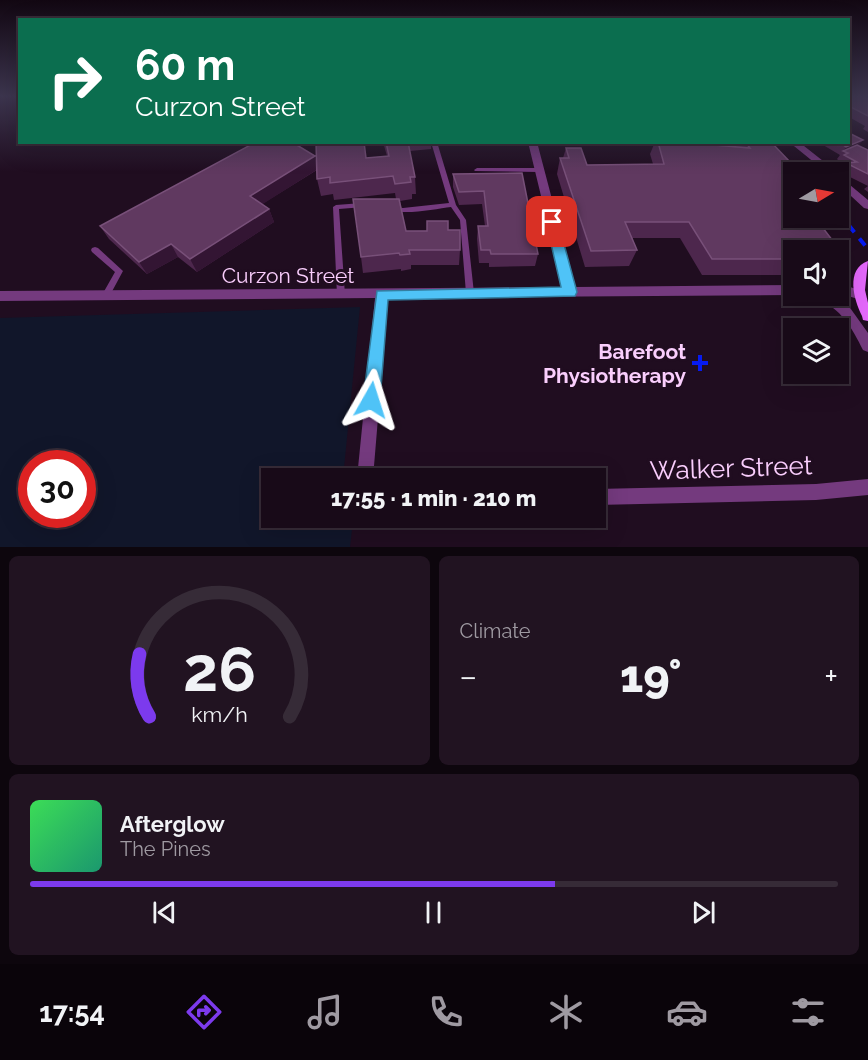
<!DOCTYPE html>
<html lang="en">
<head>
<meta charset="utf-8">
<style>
	body { margin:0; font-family:Raleway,sans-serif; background:#211321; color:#f1f3f6; height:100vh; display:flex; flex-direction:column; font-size:22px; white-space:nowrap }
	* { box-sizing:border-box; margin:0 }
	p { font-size:20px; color:#9f9aa2 }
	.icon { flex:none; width:33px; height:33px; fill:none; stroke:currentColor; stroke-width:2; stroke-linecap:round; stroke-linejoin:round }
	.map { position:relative; height:547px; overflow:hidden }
	.side { display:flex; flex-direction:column; gap:9px; padding:9px; background:#0d060d; flex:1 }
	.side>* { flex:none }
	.banner { position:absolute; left:18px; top:18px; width:832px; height:126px; border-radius:0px; box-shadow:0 6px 24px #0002,0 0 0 2px #362b37; background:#0b6e4f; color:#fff; overflow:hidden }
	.needle { width:39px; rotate:80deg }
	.fabs { position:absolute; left:783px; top:162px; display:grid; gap:12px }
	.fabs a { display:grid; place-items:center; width:66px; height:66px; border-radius:0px; background:#180a18; box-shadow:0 6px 24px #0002,0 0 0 2px #362b37; font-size:30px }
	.speed { position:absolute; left:18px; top:450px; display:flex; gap:12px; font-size:30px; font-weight:700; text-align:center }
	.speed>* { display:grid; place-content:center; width:78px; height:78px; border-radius:50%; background:#180a18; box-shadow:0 6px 24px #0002,0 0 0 2px #362b37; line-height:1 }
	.speed .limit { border:9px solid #d22; background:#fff; color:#111 }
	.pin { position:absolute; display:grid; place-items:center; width:51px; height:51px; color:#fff; margin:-26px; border-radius:12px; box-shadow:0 3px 9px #0006 }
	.me { position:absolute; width:66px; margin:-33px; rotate:6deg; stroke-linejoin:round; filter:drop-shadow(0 0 4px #0008) }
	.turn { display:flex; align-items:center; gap:21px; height:126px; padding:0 18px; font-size:27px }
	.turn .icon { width:78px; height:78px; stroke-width:2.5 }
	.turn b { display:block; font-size:42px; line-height:51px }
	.big { font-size:45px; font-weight:800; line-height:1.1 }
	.side .widget { flex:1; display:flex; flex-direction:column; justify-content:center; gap:9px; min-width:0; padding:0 21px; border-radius:9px; background:#211321 }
	.side .dial { align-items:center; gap:0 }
	.dial svg { height:156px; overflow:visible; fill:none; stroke:#362b37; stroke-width:7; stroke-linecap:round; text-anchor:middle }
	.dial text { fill:#f1f3f6; stroke:none }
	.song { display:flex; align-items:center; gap:18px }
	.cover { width:72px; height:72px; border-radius:9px; background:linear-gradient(135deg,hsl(130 70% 55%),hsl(160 70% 35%)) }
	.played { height:6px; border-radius:3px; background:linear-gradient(90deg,#7c3aed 65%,#362b37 65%) }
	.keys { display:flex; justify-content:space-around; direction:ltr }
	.heat { display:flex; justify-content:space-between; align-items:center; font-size:33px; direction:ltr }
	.side .tiles { flex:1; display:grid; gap:9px; grid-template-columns:1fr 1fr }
	.widget:last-child { grid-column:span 2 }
	.trip { position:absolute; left:261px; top:468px; width:345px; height:60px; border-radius:0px; background:#180a18; box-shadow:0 6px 24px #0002,0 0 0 2px #362b37; font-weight:800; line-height:60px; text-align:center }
	.menu { display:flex; height:96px; justify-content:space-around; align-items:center; background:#0a040a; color:#9f9aa2 }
	.menu .icon { width:42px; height:42px }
	.menu .active { color:#7c3aed }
	.menu b { font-size:27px; color:#f1f3f6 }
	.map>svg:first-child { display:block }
	.green { fill:#11162a; fill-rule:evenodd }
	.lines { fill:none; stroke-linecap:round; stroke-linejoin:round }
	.lane { fill:#743a7e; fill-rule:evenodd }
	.street { fill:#743a7e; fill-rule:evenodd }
	.secondary { fill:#e368fa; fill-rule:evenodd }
	.rail-far1 { stroke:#071bf0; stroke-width:3; stroke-dasharray:7 6; stroke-linecap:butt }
	.rail { stroke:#071bf0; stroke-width:4; stroke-dasharray:9 8; stroke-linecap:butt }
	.wall { fill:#4d274d }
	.shaded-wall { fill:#331533 }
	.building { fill:#603960; stroke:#785079; stroke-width:1.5 }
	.route { fill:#4fc3f7; stroke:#337fa1; stroke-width:1.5 }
	.poi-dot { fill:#071bf0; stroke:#200d20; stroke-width:2 }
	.labels { text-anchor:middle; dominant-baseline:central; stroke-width:6; stroke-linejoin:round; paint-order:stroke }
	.street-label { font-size:21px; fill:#facefd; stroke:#200d20 }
	.poi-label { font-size:21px; font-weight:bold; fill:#facefd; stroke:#200d20; text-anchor:end }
	.near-street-label { font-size:26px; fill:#facefd; stroke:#200d20 }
</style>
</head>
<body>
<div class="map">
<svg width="868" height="547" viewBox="0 0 868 547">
	<rect width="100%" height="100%" fill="#200d20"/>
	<path class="green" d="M360,307L343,478H272V518H351L353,521L350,547H0V318ZM32,464H82V514H32Z"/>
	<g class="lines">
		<path class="lane" d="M431,142H437L456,205L466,220L474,293L473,295H467L466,293L460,220L451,207C436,209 401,216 389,209L392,207L403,208L449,203Z
			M477,168H539L542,170L539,172L475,171L474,170Z
			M362,203H364L365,205L364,207L339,209L345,295L344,297H338L337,295L333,207L336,205Z
			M95,247L98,248L123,271L109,297H103L102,295L115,272L92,252L91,250L92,248Z"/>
		<path class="street" d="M528,142H537L575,287L794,285V295L388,298L373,478H357L375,298L0,301V291L563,287Z
			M789,142H799L837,172H826Z
			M838,175L868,200V209L864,208L838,184Z
			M838,283L862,291L864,294L862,297L858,299L838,293Z
			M815,296H834L848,305L868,333V352L863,350C852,328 841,308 817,299Z
			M868,479V495L816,500L596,505V489L816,484Z"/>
		<path class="secondary" d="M868,261L865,290L868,303V321L863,320L862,316C854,300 845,269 868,261Z"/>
		<path class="rail-far1" d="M763,142L799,172"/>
		<path class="rail" d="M838,212L868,249"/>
	</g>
	<path class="wall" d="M849,96H868V132L863,129L865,126L849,117Z
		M383,142H431V149L410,151L415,177L416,194H412V199L400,201L406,231L448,230L460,250L459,265H411V269L401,271V269L363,273L361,257L396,199L395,193L334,200L333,194L321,196L317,179V170L262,204L269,209L274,222L197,272L178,257L147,274L109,239L100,226L317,162L387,156Z
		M655,142H679L730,147L732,142H771L824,220L820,224L833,241L825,250H794V263L783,275H702L680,238H632L637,250L629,266L585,267L557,174L560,158H563L566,148L587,165L653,164L650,154Z
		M818,142H849L868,150V192L864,189L868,186L840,172L844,167L838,163L839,161L837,159L840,155Z
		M522,173L538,254L535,266L489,267V263H479L477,239L478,226H485L482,204L459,205L453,187V174Z"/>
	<path class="shaded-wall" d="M863,140L857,148L843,151L846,147Z
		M315,156L318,169L255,209L250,196Z
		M269,209L274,222L197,272L190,259Z
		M171,244L178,257L147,274L139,262Z"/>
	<path class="building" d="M849,96H860L868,99V116L851,107L849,108Z
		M849,133L863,140L846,147L839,142H849Z
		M256,142H292L315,156L250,196L269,209L190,259L171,244L139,262L100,226Z
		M316,142H364L366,158L389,156L386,142H408L415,177H410L411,182L395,184L393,176L330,183V177L317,179Z
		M658,142H679L750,148L745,142H771L790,162L796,172H794V218H822L824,220L816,219L833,241L785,242L794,254V259H712L689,222H625L637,250L591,251L560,158H569L566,148H581L587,165L664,164Z
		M857,145L868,150V174L846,163L857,162L844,155L848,153L843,151Z
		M522,173L538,254H491L490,250H481L478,226H488L484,191L459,192L453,174Z
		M353,199H399L406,231H427V221H448V230H460V250H409L410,254L400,255L399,253L361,257Z"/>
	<linearGradient id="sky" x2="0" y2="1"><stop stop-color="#120712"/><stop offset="0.56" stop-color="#3c354e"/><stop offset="1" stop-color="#3c354e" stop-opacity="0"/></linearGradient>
	<rect width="868" height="172" fill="url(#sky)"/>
	<path class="route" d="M552,217L558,222L577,292L575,296L388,300L380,400L377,405L371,407L365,405L363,400L377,291L561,287L546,222Z"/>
	<path class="poi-dot" d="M697 354h6v6h6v6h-6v6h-6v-6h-6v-6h6z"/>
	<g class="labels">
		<g class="street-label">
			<text x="288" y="275">Curzon Street</text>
		</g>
		<g class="poi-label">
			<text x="686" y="351">Barefoot<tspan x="686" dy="24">Physiotherapy</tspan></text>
		</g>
		<g class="near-street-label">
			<text transform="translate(731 468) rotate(-2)">Walker Street</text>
		</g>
	</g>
</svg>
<div class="fabs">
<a><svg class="needle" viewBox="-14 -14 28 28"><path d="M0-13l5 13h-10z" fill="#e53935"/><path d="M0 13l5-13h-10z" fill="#9f9aa2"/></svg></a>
<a><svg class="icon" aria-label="sound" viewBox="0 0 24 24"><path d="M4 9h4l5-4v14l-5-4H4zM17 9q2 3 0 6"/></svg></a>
<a><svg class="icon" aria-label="layers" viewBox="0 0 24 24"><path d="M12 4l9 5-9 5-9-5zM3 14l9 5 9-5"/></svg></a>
</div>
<div class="speed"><div class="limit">30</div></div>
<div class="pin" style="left:552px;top:222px;background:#d93025"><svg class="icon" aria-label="arrive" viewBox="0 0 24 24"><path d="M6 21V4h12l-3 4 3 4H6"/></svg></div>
<svg class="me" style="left:371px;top:400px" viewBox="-20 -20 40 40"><path d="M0-17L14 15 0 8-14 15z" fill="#4fc3f7" stroke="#fff" stroke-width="4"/></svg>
<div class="trip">17:55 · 1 min · 210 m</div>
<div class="banner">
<div class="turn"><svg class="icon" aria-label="right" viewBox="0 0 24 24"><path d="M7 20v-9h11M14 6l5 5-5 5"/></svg><div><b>60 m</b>Curzon Street</div></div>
</div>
</div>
<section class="side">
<div class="tiles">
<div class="widget dial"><svg viewBox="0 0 100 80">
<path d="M14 69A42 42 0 1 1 86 69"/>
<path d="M14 69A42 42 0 0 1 9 37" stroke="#7c3aed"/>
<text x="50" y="56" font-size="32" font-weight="700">26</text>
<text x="50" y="72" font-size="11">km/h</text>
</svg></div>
<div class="widget"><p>Climate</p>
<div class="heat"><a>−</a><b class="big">19°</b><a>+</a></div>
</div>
<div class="widget">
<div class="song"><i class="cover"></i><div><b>Afterglow</b><p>The Pines</p></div></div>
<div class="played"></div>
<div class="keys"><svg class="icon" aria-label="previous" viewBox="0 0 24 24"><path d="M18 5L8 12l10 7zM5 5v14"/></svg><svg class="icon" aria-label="pause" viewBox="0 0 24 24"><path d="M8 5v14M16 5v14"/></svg><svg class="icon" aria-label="next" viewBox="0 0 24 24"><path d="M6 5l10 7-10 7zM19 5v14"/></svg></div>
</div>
</div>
</section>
<nav class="menu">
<b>17:54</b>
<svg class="icon active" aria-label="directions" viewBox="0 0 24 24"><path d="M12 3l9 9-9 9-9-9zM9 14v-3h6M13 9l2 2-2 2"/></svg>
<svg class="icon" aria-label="music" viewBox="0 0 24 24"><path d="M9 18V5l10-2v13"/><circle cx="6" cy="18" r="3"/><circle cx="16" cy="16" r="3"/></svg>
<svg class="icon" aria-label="phone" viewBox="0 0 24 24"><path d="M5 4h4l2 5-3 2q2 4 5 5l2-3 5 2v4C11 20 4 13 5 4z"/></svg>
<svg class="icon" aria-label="climate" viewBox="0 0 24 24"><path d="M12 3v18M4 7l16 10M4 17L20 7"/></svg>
<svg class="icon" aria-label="car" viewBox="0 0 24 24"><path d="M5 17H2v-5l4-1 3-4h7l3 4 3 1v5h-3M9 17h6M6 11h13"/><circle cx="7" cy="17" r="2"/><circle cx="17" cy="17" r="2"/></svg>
<svg class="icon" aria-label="filters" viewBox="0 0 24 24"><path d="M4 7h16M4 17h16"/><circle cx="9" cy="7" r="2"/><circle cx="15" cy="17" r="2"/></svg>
</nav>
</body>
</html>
